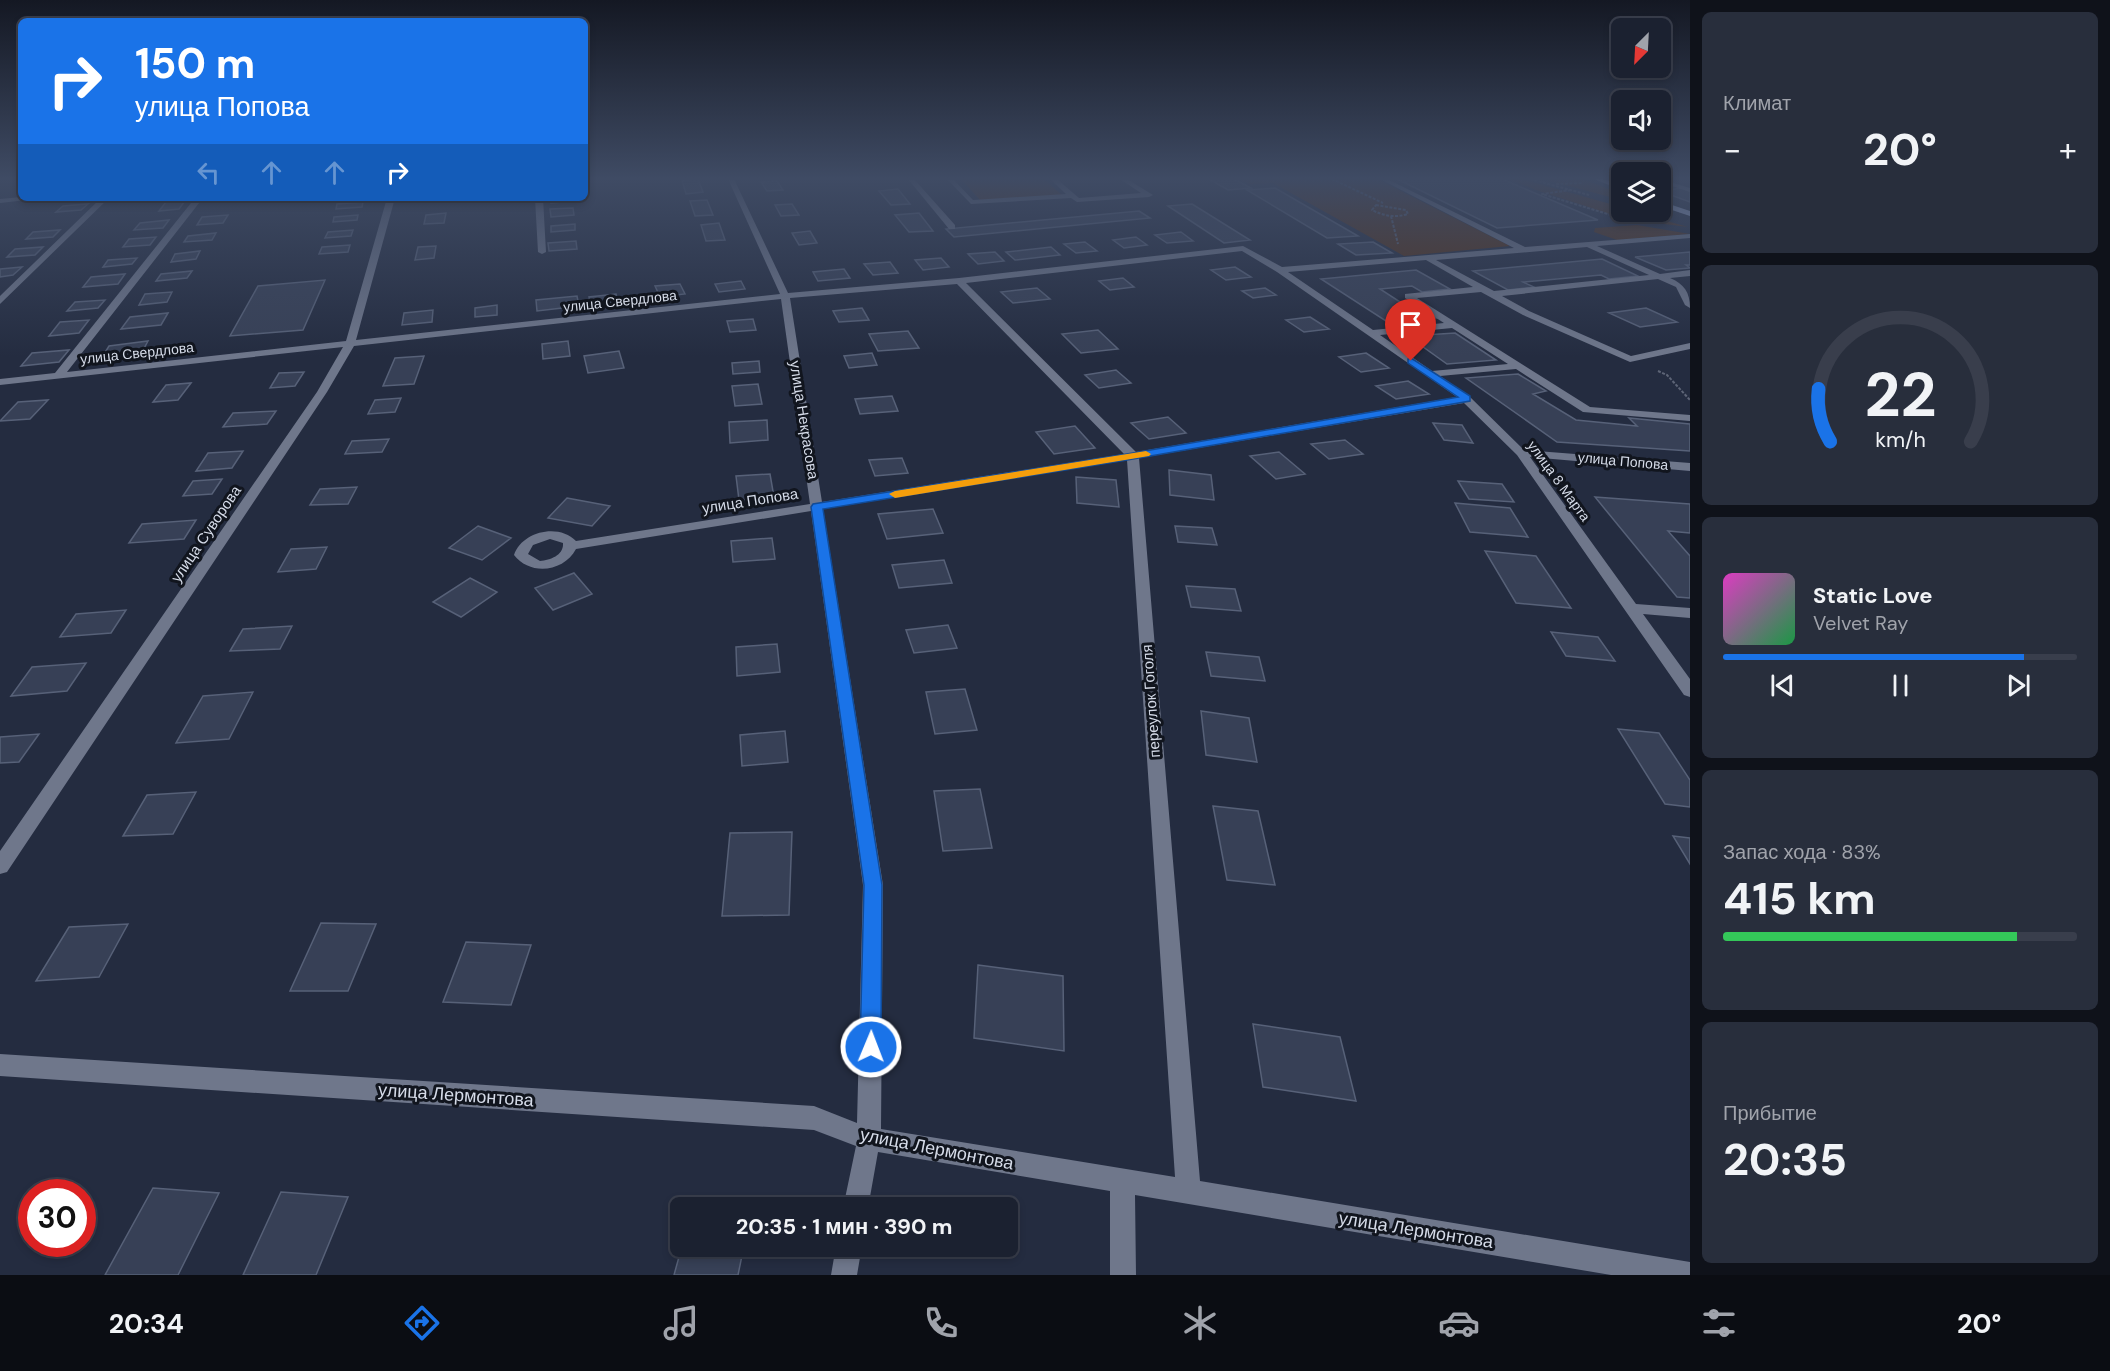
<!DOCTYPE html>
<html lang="ru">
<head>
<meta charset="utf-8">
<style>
	body { margin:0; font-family:"DM Sans",sans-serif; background:#282e3c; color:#f1f3f6; height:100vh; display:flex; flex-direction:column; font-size:22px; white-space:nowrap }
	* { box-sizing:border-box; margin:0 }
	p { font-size:20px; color:#a0a3ab }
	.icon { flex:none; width:33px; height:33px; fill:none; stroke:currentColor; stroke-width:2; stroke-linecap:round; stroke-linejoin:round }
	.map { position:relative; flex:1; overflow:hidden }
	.sheet { display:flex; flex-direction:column; gap:12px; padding:12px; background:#0f121a; width:420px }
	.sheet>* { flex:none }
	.hud { position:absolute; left:18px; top:18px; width:570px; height:183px; border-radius:9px; box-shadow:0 3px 9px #0003,0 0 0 2px #393e4c; background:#1a73e8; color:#fff; overflow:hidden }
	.needle { width:39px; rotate:204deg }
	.fabs { position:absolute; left:1611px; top:18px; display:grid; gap:12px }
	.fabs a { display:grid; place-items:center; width:60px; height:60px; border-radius:9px; background:#1b2130; box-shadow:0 3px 9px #0003,0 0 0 2px #393e4c; font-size:30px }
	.speed { position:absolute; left:18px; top:1179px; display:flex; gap:12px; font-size:30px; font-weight:700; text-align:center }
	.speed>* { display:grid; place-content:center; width:78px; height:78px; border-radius:50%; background:#1b2130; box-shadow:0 3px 9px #0003,0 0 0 2px #393e4c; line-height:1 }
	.speed .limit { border:9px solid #d22; background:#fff; color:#111 }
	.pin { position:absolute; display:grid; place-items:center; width:51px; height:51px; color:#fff; margin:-62px -26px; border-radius:50% 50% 50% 0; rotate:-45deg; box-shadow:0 0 6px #0007 }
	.pin .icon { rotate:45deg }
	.me { position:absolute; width:66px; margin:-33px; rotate:1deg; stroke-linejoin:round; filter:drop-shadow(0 0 4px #0008) }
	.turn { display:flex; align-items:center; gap:21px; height:126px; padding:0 18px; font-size:27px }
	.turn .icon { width:78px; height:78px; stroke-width:2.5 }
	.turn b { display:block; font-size:42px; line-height:51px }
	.lanes { display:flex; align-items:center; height:57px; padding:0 18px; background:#0003; justify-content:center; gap:30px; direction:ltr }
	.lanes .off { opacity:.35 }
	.big { font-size:45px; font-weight:700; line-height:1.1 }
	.sheet .widget { flex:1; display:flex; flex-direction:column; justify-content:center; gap:9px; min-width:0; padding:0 21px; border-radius:9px; background:#282e3c }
	.sheet .dial { align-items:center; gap:0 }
	.dial svg { height:156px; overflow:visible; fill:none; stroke:#393e4c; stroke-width:7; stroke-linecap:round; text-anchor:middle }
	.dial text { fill:#f1f3f6; stroke:none }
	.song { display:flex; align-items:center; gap:18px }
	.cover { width:72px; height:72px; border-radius:9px; background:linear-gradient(135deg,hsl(310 70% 55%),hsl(140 70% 35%)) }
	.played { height:6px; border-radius:3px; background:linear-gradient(90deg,#1a73e8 85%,#393e4c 85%) }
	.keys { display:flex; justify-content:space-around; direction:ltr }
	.heat { display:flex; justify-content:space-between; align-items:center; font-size:33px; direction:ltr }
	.charge { height:9px; border-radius:4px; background:linear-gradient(90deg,#34c759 83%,#393e4c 0) }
	.trip { position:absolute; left:670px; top:1197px; width:348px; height:60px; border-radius:9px; background:#1b2130; box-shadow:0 3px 9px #0003,0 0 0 2px #393e4c; font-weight:700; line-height:60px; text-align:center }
	.menu { display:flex; height:96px; justify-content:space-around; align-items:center; background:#0b0d13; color:#a0a3ab }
	.menu .icon { width:42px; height:42px }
	.menu .selected { color:#1a73e8 }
	.menu b { font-size:27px; color:#f1f3f6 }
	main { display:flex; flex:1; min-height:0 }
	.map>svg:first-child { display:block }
	.green { fill:#532f15 }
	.building { fill:#374056; stroke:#576178; stroke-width:1.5 }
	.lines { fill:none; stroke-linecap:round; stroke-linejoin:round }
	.path { stroke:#5d6476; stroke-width:2; stroke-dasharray:3 1.5; stroke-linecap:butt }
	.minor { fill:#6f778b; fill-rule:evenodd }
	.major { fill:#b1c2ea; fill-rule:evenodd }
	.route { fill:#1a73e8; stroke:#114b97; stroke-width:1.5 }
	.slow { fill:#f59e0b }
	.labels { text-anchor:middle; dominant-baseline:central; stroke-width:6; stroke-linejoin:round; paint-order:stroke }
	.far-street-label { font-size:14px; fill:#d5dbe8; stroke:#11151e }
	.street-label { font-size:15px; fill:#d5dbe8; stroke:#11151e }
	.near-street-label { font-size:18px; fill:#d5dbe8; stroke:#11151e }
</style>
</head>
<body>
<main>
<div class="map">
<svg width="1690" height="1275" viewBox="0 0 1690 1275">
	<rect width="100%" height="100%" fill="#242c40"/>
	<path class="green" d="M961,179H1044L1062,195L980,200Z
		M1240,179H1377L1510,246L1404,256L1273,183L1250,184Z
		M1509,179H1521L1621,207L1622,212H1635L1688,227L1625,219L1536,190Z
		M1543,179H1583L1621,194V200Z
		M1637,225L1690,234L1617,240L1594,232L1595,228Z"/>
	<path class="building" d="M698,179L703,192L686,194L682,180Z
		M1209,179H1234L1251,188L1228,190Z
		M1397,179H1502L1598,220L1497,228Z
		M777,181L783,190L767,191L761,182Z
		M1275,188L1358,236L1327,238L1247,190Z
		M1682,188L1690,191V202L1660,191Z
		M898,189L910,204L891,205L879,191Z
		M169,198H187L179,209L159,211Z
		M551,198H574L575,201L551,203Z
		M707,200L713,215L695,216L690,201Z
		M363,202L362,207L336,209L337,204Z
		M88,204L81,210L56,212L63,206Z
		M792,204L799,215L781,216L775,205Z
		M1192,204L1250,240L1224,243L1168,206Z
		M573,208L574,215L551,217L550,209Z
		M1139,211L1150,218L954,237L946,229Z
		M446,213L444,223L424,224L426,215Z
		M919,213L933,231L909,232L895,215Z
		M228,215L223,223L197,225L202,217Z
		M358,215L357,220L333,222L334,217Z
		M169,220L163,228L134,230L140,223Z
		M719,223L725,240L706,241L701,225Z
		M575,224V230L551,232V226Z
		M60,230L53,237L26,239L33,232Z
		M353,230L351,236L325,238L328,232Z
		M810,231L817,243L799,245L792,233Z
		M1181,232L1193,241L1167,243L1155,235Z
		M216,233L212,240L184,242L188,236Z
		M156,237L150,245L123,247L129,239Z
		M1136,237L1147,245L1124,248L1113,240Z
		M576,241L577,249L549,251L548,243Z
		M1085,242L1097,251L1076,253L1064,244Z
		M1373,242L1392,253L1356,255L1338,244Z
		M350,245L348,252L319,254L322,247Z
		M436,246L434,258L415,260L418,247Z
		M43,247L35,255L7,257L15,249Z
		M1051,247L1060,255L1015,260L1006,252Z
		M200,251L196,259L171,262L175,254Z
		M995,252L1004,261L978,264L968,254Z
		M1690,252V265H1686L1690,268L1666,270L1635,257Z
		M137,258L132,264L103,267L108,260Z
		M941,258L949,267L923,270L915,260Z
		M1602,259L1638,276L1609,279L1601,275L1523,282L1534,287L1508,290L1473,271Z
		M890,262L898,273L873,275L864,264Z
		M22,267L13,275L0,277V269Z
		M1235,267L1251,277L1226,280L1211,270Z
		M844,269L850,278L818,281L813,272Z
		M1416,270L1450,289L1422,292L1412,286L1380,289L1400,302L1409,301L1436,318L1389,323L1321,279Z
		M192,271L187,278L156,281L161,274Z
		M125,274L118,284L83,287L91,277Z
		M1123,278L1134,287L1110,290L1099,281Z
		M325,280L303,330L230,336L258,286Z
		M741,281L745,289L719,292L715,284Z
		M680,284L685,294L660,297L655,286Z
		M1037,288L1050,299L1013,303L1001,292Z
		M1265,288L1276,295L1253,298L1242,291Z
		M172,292L167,302L139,305L145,294Z
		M616,294L618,302L591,305L589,297Z
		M577,296L579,306L537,311L536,300Z
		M105,300L98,308L67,311L75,302Z
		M497,305V315L475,317V308Z
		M862,308L869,320L839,322L833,311Z
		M1646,308L1677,322L1640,327L1609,313Z
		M433,310L432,322L402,325L404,313Z
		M168,313L161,325L121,329L130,317Z
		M1310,317L1329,329L1304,332L1286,320Z
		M753,319L756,330L730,332L727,321Z
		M89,320L79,333L49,336L60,322Z
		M1098,330L1118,349L1081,353L1062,334Z
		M908,331L919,348L878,351L869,334Z
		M1455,333L1496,360L1447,364L1408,336Z
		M148,341L141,354L101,359L109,346Z
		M568,341L570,356L543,359L542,344Z
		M69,350L59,362L21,366L32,353Z
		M619,351L624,368L588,373L584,356Z
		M872,353L877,365L849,368L844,356Z
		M1366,353L1389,368L1361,372L1339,357Z
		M424,356L414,384L383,386L395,358Z
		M759,361L760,372L733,374L732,363Z
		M1116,370L1131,383L1099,388L1085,375Z
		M304,372L295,386L270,388L279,373Z
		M1518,374L1546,391L1533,394L1576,420L1637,426L1629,418L1690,424V451L1557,442L1466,378Z
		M1408,381L1429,394L1396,399L1376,386Z
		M191,383L178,400L153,402L166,385Z
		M758,384L762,404L735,406L732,386Z
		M892,396L898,411L860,414L855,399Z
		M401,398L395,412L368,414L375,400Z
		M48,400L30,419L0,421L18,402Z
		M276,411L267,424L223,427L233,413Z
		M1168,417L1186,433L1149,439L1131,423Z
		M767,420L768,440L730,443L729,422Z
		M1433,423L1462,425L1473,443L1444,440Z
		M1075,426L1095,448L1054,454L1036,432Z
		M389,439L382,452L345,454L352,441Z
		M1345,440L1363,454L1329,459L1311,444Z
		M243,451L232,468L196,471L208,453Z
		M1279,452L1305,474L1276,479L1250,456Z
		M902,458L908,473L875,476L869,460Z
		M1169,470L1211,475L1214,500L1170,495Z
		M770,474L774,497L739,500L736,476Z
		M1076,477L1116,480L1119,507L1077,503Z
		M222,479L212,494L183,496L193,481Z
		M1458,481L1502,484L1514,502L1469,499Z
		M357,487L348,504L310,505L320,489Z
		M1595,497L1690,504V533L1668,531L1690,556V598L1677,597Z
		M567,498L610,506L592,526L548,518Z
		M1455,503L1510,508L1528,537L1470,532Z
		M933,509L943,533L887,539L878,514Z
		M196,520L184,539L129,543L142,524Z
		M478,526L511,538L482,560L449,548Z
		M1175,526L1212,528L1217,545L1178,542Z
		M772,538L775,559L733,562L731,541Z
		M327,547L316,569L278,572L291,549Z
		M1485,551L1536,556L1571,608L1516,603Z
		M944,560L952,583L899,588L892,565Z
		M574,573L592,594L553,610L535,588Z
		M470,578L497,592L461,617L433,602Z
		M1186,586L1235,589L1241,611L1191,607Z
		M126,610L111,633L60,637L76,614Z
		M948,625L957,648L914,653L906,630Z
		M292,626L280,649L230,651L243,629Z
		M1551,632L1598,637L1615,661L1566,656Z
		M777,644L780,672L737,676L736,647Z
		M1206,652L1259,657L1265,681L1211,676Z
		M86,663L67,691L11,696L32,667Z
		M965,689L977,730L935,734L926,692Z
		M253,692L229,739L176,743L203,696Z
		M1201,711L1249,718L1257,762L1206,755Z
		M1618,729L1659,733L1690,780V807L1665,804Z
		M785,731L788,762L742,766L740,735Z
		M39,734L19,762L0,763V737Z
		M980,789L992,848L943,851L934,791Z
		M196,792L173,834L123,836L147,795Z
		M1213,806L1258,811L1275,885L1227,880Z
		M792,832L789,915L722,916L730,833Z
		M1673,836L1690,838V864Z
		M321,923L376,924L348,991H290Z
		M128,924L99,977L36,981L69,927Z
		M466,942L531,945L511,1005L443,1002Z
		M978,965L1063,976L1064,1051L974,1038Z
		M1253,1024L1340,1037L1356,1101L1263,1087Z
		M153,1188L219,1193L178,1275H105Z
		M281,1192L348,1197L316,1275H243Z
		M682,1246H744L738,1275H674Z"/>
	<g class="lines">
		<path class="path" d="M1332,179L1383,203
			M1530,179L1589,195
			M1556,184L1582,183
			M1571,190L1542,194L1634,222
			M1376,205L1406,210L1408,214C1395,218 1384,216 1372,210Z
			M1391,216L1398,244
			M1658,371L1667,375L1690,400"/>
		<path class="minor" d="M728,179H734L788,293L959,278L1243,246L1282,267L1514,248L1380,179H1387L1525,247L1690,234V238L1597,246L1660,274L1690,270V276L1670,278C1684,284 1690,292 1690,308L1685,305L1676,287L1658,279L1502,296L1529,311L1631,356L1690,343V349L1630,362L1523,315L1481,292L1417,298L1590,407L1690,415V421L1583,412L1516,369L1440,376L1470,397L1524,450L1690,463V471L1530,457L1636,604L1690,608V618L1643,614L1690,679V697L1684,695L1517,455L1464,403L1139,458L1200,1181L1690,1262V1275H1611L1135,1195L1136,1275H1110V1191L878,1152L868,1208H843L856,1146L814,1130L0,1076V1054L814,1106L857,1123L863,885L811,511L576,549C564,572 530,576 514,555C522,531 559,523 576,541L810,504L781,299L354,346L327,392L7,872L0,874V851L317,392L343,347L0,385V379L55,373L195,198H203L67,372L346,341L387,198H395L356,340L780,294ZM1587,247L1649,275L1494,291L1436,260ZM1242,251L1277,272L1457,397L1136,452L966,283ZM1426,260L1473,287L1405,294V298L1444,323L1373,330L1288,272ZM957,284L1124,454L822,502L790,298ZM1452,328L1508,364L1432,371L1380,335ZM1127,460L1175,1177L881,1129L883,885L823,509ZM550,539L563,543C564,555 551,560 540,561L528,554L533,545Z
			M908,179H914L955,225V229H949Z
			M947,179H953L973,200L1066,194L1050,179H1057L1079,198L1141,193L1120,179H1127L1153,195L1149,197L1077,202L1071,198L971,204Z
			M1604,179H1622V182H1602Z
			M1660,179L1690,188V192L1660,182Z
			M21,197V198H44L0,203V199Z
			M101,198H109L0,304V296Z
			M535,198H543L546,252L542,254L538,252Z
			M836,1246H862L857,1275H831Z"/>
		<path class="major" d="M1594,179H1602L1622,185V190Z
			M1660,201L1690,211V216L1660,206Z"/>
	</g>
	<linearGradient id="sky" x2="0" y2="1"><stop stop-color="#141823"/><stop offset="0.5" stop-color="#3f4b64"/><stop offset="1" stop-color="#3f4b64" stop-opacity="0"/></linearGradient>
	<rect width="1690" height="357" fill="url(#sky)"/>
	<path class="route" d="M1411,358L1470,396V401L1133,459L823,509L882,885L881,1047L878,1054L871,1057L863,1054L860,1047L864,885L811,507L813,504L1133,453L1458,397L1408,363V359Z"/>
	<path class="slow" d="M1146,451L1151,454L1149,456L895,498L889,494L895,491Z"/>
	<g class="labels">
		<g class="far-street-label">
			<text transform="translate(620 301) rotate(-6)">улица Свердлова</text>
			<text transform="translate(137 353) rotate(-6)">улица Свердлова</text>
			<text transform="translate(1623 461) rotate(5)">улица Попова</text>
			<text transform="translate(1559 481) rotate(54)">улица 8 Марта</text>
		</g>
		<g class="street-label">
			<text transform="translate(804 420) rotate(81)">улица Некрасова</text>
			<text transform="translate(750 501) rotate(-9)">улица Попова</text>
			<text transform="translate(206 534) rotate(-56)">улица Суворова</text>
			<text transform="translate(1151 701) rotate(-94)">переулок Гоголя</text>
		</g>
		<g class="near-street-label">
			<text transform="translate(456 1095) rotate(4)">улица Лермонтова</text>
			<text transform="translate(937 1149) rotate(11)">улица Лермонтова</text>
			<text transform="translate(1416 1230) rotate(9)">улица Лермонтова</text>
		</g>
	</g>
</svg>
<div class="fabs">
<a><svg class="needle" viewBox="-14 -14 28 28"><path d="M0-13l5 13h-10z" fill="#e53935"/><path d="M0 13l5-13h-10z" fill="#a0a3ab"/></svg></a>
<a><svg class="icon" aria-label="sound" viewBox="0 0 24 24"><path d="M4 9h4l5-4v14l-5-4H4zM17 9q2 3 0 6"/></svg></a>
<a><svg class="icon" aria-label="layers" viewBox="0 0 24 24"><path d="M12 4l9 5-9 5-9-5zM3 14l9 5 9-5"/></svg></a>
</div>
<div class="speed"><div class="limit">30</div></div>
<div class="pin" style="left:1411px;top:361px;background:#d93025"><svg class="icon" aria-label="arrive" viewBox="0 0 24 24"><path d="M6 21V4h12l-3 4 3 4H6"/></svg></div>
<svg class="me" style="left:871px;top:1047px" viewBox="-20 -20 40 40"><circle r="17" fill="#1a73e8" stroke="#fff" stroke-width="3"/><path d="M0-11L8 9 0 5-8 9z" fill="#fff"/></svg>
<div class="trip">20:35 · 1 мин · 390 m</div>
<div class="hud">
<div class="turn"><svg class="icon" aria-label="right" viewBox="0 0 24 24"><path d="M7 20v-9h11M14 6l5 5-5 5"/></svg><div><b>150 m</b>улица Попова</div></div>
<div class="lanes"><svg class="icon off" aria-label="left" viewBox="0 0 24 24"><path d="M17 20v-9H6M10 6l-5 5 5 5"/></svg><svg class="icon off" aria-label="ahead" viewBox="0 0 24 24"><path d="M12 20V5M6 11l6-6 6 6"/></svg><svg class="icon off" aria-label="ahead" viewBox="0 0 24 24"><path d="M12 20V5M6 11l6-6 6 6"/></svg><svg class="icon" aria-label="right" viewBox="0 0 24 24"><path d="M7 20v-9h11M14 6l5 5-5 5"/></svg></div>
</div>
</div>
<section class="sheet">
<div class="widget"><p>Климат</p>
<div class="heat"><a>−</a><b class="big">20°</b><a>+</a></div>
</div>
<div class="widget dial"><svg viewBox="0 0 100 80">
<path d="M14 69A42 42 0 1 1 86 69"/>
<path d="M14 69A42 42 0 0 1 8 42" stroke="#1a73e8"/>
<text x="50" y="56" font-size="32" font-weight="700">22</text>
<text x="50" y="72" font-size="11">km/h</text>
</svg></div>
<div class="widget">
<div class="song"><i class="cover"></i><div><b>Static Love</b><p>Velvet Ray</p></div></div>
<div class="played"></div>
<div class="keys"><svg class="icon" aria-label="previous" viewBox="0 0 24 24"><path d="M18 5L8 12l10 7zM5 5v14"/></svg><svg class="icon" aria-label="pause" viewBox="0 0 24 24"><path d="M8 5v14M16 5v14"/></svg><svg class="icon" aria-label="next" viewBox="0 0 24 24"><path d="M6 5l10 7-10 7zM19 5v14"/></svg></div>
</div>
<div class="widget"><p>Запас хода · 83%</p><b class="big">415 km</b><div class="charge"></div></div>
<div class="widget"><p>Прибытие</p><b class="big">20:35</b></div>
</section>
</main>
<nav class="menu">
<b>20:34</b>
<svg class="icon selected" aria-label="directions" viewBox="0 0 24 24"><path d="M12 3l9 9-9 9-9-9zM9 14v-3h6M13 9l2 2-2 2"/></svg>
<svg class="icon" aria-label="music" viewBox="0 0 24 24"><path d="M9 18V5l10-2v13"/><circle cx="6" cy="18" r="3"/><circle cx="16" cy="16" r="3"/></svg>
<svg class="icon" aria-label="phone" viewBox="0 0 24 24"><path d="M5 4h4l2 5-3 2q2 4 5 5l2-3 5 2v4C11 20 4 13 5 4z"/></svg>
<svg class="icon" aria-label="climate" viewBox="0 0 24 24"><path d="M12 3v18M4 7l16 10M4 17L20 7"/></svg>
<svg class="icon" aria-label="car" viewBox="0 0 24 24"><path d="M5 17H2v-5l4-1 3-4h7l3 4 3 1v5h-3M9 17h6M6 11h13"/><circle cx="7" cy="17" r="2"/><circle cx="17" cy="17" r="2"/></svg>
<svg class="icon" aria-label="filters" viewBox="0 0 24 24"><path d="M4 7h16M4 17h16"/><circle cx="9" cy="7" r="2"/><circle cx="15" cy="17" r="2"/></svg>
<b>20°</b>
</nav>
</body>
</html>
